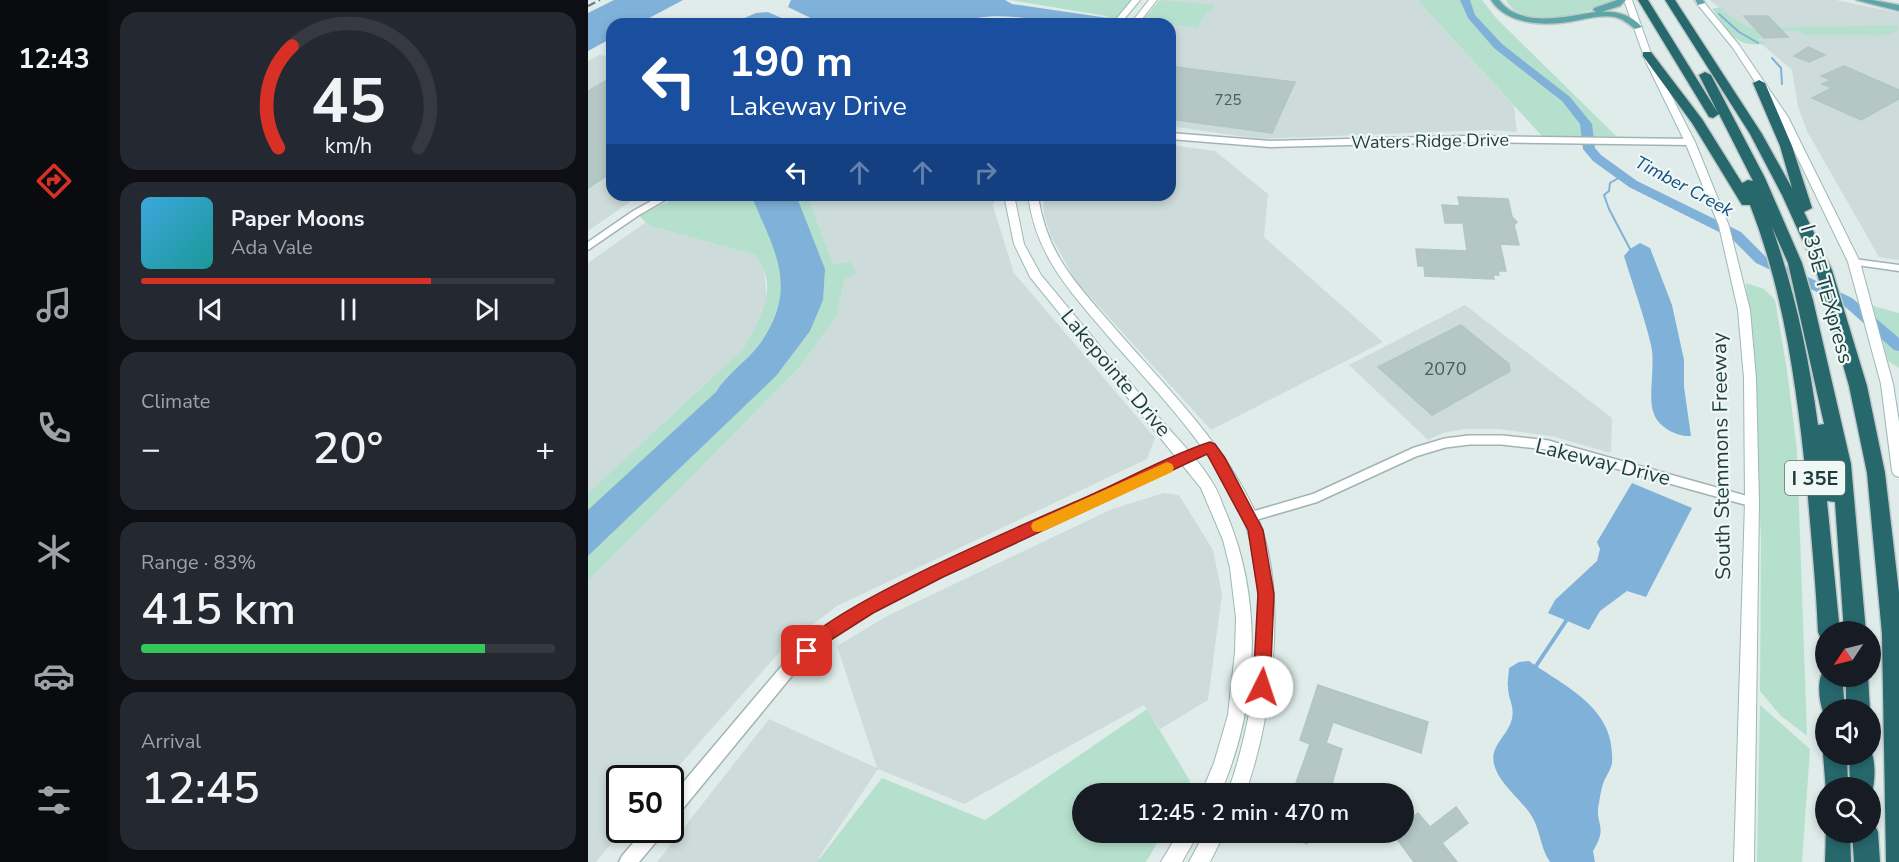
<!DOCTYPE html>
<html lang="en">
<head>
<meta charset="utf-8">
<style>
	body { margin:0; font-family:"Nunito Sans",sans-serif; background:#242831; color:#f1f3f6; height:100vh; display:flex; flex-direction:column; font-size:22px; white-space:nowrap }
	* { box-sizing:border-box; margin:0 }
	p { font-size:20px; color:#9ea1a6 }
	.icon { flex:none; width:33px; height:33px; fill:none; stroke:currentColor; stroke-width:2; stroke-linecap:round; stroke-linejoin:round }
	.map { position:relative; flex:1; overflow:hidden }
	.panel { display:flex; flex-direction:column; gap:12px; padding:12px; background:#0d0f14; width:480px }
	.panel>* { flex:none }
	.hud { position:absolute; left:18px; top:18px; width:570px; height:183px; border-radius:18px; box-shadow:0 3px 9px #0003; background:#1a4fa0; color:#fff; overflow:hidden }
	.needle { width:39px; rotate:235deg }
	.buttons { position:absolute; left:1227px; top:621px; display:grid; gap:12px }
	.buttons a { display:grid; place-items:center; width:66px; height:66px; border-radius:50%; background:#171b24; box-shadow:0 3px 9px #0003; font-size:30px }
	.speed { position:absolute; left:18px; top:765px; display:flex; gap:12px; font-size:30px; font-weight:700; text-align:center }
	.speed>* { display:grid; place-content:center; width:78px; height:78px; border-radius:50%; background:#171b24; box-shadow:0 3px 9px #0003; line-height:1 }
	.speed .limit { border:3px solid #111; border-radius:9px; background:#fff; color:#111 }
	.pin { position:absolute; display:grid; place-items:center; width:51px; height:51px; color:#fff; margin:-26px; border-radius:12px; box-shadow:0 3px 9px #0006 }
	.me { position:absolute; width:66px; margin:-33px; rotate:4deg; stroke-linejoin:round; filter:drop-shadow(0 0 4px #0008) }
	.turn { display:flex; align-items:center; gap:21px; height:126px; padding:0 24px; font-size:27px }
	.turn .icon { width:78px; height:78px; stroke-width:2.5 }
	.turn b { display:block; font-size:42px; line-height:51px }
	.lanes { display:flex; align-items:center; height:57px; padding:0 24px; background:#0003; justify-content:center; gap:30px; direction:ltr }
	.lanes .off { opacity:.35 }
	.big { font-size:45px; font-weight:600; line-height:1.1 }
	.panel .tile { flex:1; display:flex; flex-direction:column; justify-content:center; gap:9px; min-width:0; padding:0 21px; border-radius:18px; background:#242831 }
	.panel .dial { align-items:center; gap:0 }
	.dial svg { height:156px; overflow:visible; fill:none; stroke:#363941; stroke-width:7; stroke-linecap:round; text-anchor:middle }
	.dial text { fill:#f1f3f6; stroke:none }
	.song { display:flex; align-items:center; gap:18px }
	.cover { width:72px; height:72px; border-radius:9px; background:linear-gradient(135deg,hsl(200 70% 55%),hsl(180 70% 35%)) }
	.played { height:6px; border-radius:3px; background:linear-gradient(90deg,#d93025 70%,#363941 70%) }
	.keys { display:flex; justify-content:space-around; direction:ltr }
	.heat { display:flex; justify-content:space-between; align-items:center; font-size:33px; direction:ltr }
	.charge { height:9px; border-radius:4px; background:linear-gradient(90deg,#34c759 83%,#363941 0) }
	.trip { position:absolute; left:484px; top:783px; width:342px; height:60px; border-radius:30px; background:#171b24; box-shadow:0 3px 9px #0003; font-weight:600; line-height:60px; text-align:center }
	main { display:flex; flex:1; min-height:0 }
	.tab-bar { display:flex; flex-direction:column; width:108px; justify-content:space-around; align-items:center; background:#090b0e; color:#9ea1a6 }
	.tab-bar .icon { width:42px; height:42px }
	.tab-bar .on { color:#d93025 }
	.tab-bar b { font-size:27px; color:#f1f3f6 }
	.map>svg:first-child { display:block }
	.built { fill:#cddcda }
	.green { fill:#b5e0cd }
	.water { fill:#80b1d8 }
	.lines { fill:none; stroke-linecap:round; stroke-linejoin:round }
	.stream-far1 { stroke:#80b1d8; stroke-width:2 }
	.stream { stroke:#80b1d8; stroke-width:4 }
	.river { fill:#80b1d8; fill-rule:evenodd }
	.building { fill:#b4c7c4; stroke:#b1c6c3; stroke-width:1.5 }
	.minor-casing { stroke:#a1b4b3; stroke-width:12 }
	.tertiary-casing { stroke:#a1b4b3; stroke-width:3 }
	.secondary-casing { stroke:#9cb9b7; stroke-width:2 }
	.primary-casing { stroke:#c0c9c9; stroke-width:3 }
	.motorway-casing { stroke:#c0c9c9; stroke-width:3 }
	.minor { stroke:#fff; stroke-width:9 }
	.tertiary { fill:#fff; fill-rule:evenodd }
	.secondary { fill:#fff; fill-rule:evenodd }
	.primary { fill:#5ea5a7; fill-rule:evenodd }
	.motorway { fill:#27686d; fill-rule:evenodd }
	.rail { stroke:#58797a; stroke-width:2; stroke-dasharray:8 4; stroke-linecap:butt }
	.route { fill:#d93025; stroke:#8d1f18; stroke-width:1.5 }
	.slow { fill:#f59e0b }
	.labels { text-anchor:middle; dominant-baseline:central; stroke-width:4.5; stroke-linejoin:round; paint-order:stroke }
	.far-number-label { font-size:15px; fill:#446060 }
	.far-street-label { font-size:18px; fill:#1e3d3e; stroke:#f0f8f6 }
	.far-water-label { font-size:18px; font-style:italic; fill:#124e80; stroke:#f0f8f6 }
	.number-label { font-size:18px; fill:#446060 }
	.shield { fill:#f0f8f6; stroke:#5d7575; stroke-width:1.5 }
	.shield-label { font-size:20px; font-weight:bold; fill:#1e3d3e }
	.street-label { font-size:21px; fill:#1e3d3e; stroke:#f0f8f6 }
</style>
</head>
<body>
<main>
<nav class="tab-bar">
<b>12:43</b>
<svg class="icon on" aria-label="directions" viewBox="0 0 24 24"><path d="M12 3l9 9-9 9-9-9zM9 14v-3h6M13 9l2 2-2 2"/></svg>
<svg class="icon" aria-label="music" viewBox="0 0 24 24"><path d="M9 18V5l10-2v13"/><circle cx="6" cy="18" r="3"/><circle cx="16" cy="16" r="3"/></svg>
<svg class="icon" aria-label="phone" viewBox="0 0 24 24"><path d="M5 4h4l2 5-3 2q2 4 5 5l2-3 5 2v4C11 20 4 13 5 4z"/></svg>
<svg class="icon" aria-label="climate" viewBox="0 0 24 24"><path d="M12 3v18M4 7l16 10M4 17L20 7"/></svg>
<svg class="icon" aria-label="car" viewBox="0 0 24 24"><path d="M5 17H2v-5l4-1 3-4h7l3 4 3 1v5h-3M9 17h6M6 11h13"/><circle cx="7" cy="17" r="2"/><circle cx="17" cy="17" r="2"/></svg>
<svg class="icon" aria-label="filters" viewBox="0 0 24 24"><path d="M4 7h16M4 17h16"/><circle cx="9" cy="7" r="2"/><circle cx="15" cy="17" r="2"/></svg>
</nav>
<section class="panel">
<div class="tile dial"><svg viewBox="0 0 100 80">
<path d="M14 69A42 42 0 1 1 86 69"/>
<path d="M14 69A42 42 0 0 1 21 17" stroke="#d93025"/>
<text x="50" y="56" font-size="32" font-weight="700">45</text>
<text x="50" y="72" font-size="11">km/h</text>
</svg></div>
<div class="tile">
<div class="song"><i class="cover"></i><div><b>Paper Moons</b><p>Ada Vale</p></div></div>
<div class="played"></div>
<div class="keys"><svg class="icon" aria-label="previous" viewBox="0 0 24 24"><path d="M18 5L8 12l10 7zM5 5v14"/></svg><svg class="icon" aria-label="pause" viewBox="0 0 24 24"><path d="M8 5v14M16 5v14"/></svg><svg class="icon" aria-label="next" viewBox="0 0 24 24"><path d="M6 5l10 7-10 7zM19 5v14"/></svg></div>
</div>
<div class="tile"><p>Climate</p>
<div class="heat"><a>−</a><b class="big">20°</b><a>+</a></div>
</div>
<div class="tile"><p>Range · 83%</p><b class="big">415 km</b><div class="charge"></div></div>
<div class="tile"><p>Arrival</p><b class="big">12:45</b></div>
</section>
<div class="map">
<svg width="1311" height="862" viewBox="0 0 1311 862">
	<rect width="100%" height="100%" fill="#dfecea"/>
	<path class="built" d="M576,0H829L926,106L929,132L900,130L671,139L582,126V24H557Z
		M1122,0H1248L1311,13V260L1291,257L1220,133L1210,107L1204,70Z
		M11,55L24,57V195H52L0,231V61Z
		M582,145L627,151L680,194L676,237L795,342L623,430L487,280L463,236L456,215L455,195H582Z
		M219,195H408L405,206L426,273L567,438L559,459L249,606L197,646L80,778H32V830H35L8,862H0V581L211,368L248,317L257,279L269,274L252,265H246Z
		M58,222L62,226L167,255L176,267L179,301L171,323L155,349L0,493V263Z
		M877,305L1024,418L1023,453L963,436L910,429H876L855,433L840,440L761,365Z
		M576,493L591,495L625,550L634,594L620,700L572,729L556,705L376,804L290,769L230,859L235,862H69L181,719L289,768L249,646L299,616L524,509Z"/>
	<path class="green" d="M422,0H545L526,24H512L519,16Z
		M572,0L627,5L623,11H619L610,26L613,28L565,22L551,24Z
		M829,0H894L908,18L1028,136H954Z
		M918,0H1029C1005,13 933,32 918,0Z
		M1127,8H1137L1134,10L1159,27L1165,28L1309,25L1311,29C1300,38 1289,35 1277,35V37L1274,35H1216L1212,31H1169L1174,38L1169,39L1177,42L1176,44C1145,47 1142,32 1124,9Z
		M94,195H219L246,265L262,262L269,274L257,279L248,317L211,368L0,581V493L155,349C172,320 193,286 167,255L62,226L51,216Z
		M1158,283L1176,289L1187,300L1199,370L1209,451L1219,736L1192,715L1172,691L1173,536Z
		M1285,306L1311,313V368L1300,361Z
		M1172,705L1222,749L1214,862H1169Z
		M559,709L602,781L597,793L495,794V832L575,833L558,862H229L294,778L397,820Z"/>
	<path class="water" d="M26,0H95L50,24H24V38L0,51V13Z
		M203,0H417L424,4L520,18L514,24C503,24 491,25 480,24C451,21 399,8 373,24H235L200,7Z
		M180,12L207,24H143L168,13Z
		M163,195H208L237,269L235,300L222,331L188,376L0,556V510L128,392C138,375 158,362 171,345C212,288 187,252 163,195Z
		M1052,243L1062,248L1084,305L1096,360V387L1103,436C1090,437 1071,428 1066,414C1059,398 1068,366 1063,345C1056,315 1045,286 1036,256L1042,249Z
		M1044,483L1104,508L1058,597L1039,591L1012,611L1001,630L960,613L967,600L1009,561L1012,549L1009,542Z
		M941,661C979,688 1028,708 1024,763C1023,770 1017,777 1015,784C1013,790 1012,797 1011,803C1006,825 1021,825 1005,851L1007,862H962C951,846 953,828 941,812C931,798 910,782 906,764C902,746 918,737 923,722C928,707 920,700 920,687C919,681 921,674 921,668L931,662Z"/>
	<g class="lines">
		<path class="stream-far1" d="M1131,14L1151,32L1170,43
			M1184,58L1193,68L1194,84
			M1034,176L1022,183L1021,191L1016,195L1021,209L1042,249"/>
		<path class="stream" d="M948,666L978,621"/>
		<path class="river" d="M872,0H882L887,15L914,44L982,97L1004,124L1007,148L1013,155L1049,181L1153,232L1178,257L1264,298L1311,338V351L1306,350L1254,304L1168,263L1143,238L1041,187L1005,161L995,149L992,124L974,101L906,48L880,18Z"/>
	</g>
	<path class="building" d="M1156,16H1180L1200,37L1176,38Z
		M1220,47L1237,55L1221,62L1206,56Z
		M582,66L610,70L707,82L684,133L582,119Z
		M1256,66L1311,90V99L1273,120L1224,98L1244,88L1234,84L1243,80L1233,76Z
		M24,77V172L0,188V91Z
		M870,197L920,199L924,217L929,222L926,225L931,245L912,244L918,271H910L911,275H905L906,279L837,276L836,266H830L828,249L879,251L875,223H857L854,205L872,206Z
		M873,325L921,364L922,371L844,415L790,367Z
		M730,685L840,722L833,753L745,722L738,743L754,749L741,794H704L722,744L712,740Z
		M868,807L880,823L854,843L869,862H826L804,832H816V824L830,813L842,827Z
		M705,832H730L727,841L720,839L719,844L706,839L708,834Z"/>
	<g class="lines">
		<g class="minor-casing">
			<path id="minor" d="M662,517L727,498L827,452L857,443L881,440H914L960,445L1164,502"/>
		</g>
		<g class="tertiary-casing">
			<path id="tertiary" d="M582,133L682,141L878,136L1102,139L1106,142L1102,145L878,142L682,147L582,139Z
				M74,195H86L51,215L0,250V242L45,211Z
				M1266,259L1311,265V271L1262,264L1261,262Z
				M622,442L626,444L628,447L626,450L355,576L285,612L240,641L207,672L88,817L82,819V798L197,662L230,631L275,604L345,568Z
				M56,830H75L73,836L51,862H31L34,856Z"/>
		</g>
		<g class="secondary-casing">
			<path id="secondary" d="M544,0H552L532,24H524Z
				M561,0H569L550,24H542Z
				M1036,0H1044L1066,62L1107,142L1141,226L1162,310L1168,378L1171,502L1166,862H1146L1157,502L1156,378L1150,310L1131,226L1097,142L1058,62Z
				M1106,0H1114L1151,45L1200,117L1272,262L1305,384L1311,422V477L1306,475L1304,471L1293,384L1260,262L1190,117L1145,48Z
				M416,195H426L436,244L453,275C492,322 531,369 569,415C587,437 610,458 624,482C631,492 634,504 639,515C676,603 670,707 632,794H613L626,763L640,715L647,652L648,618L642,568L635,540L613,488L442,277L426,244Z
				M440,195H450C459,258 492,287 531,333C580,389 634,442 666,509C702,584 685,717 657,794H639C669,714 688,578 647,500C615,438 564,387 519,335C481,290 448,256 440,195Z
				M591,832H611L594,862H573Z
				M617,832H637L622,862H601Z"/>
		</g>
		<g class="primary-casing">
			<path id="primary" d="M903,0H911C933,29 978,16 1008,12L1005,10L1006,8L1029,0H1038L1032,6L1013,12C1029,11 1043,15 1054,27L1047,29C1041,24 1035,19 1027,17C1011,14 995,20 980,22C954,26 918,24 903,0Z
				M1107,0H1115L1117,3L1110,5Z
				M1268,0H1284L1311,5V11Z"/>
		</g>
		<g class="motorway-casing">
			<path id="motorway" d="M1050,0H1060L1130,113L1111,75L1117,72L1123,75L1177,178L1214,263L1225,300L1263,464L1278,632H1256L1247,502L1239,501L1252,632H1238V641L1233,639L1230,632C1228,583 1223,535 1219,486C1209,391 1197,295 1162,205H1154L1104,123L1055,56V52H1063L1114,119L1154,183L1160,180L1165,181L1131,114L1125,118L1121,117ZM1184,227L1200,263L1236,424L1230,425C1221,357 1207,292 1184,227Z
				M1077,0H1087L1174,134L1204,188L1192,146L1165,83L1171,80L1177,83L1204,146L1224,208L1216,212L1244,270L1279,386L1297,473L1311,592V862H1298L1294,634L1279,473L1261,386L1228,270L1194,195L1162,134Z
				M1238,668V676H1254L1257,710H1238V718C1231,707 1227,677 1238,668Z
				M1258,676H1280L1282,710H1258Z
				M1238,748V754H1259L1260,788H1238V792L1235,754Z
				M1282,748C1288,761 1288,784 1282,797V788H1262L1261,754H1282Z
				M1282,822L1286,823L1290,832L1292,862H1266L1264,832H1282Z
				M1238,829V832H1262L1263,862H1237Z"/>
		</g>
		<use href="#minor" class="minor"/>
		<use href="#tertiary" class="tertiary"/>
		<use href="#secondary" class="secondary"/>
		<use href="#primary" class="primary"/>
		<use href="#motorway" class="motorway"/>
		<path class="rail" d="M0,6L12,0"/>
	</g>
	<path class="route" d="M622,442L627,444L637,458L675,530L686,594L682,687L680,693L674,695L667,693L665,687L670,594L660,530L619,454L355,577L285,613L241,641L225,657L219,659L213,657L210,651C229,610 454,517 505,494C543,477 582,455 622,442Z"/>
	<path class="slow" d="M579,462L584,464L586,468L584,472L456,531L450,532L445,531L443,526L445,522Z"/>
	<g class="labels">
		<g class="far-number-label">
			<text x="640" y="100">725</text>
		</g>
		<g class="far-street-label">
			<text transform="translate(842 141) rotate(-1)">Waters Ridge Drive</text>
		</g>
		<g class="far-water-label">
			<text transform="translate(1096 186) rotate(28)">Timber Creek</text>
		</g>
		<g class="number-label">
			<text x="857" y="369">2070</text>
		</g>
		<rect class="shield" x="1197" y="461" width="60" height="34" rx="4.5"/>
		<g class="shield-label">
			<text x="1227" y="478">I 35E</text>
		</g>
		<g class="street-label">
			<text transform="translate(1239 294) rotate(74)">I 35E TEXpress</text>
			<text transform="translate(528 373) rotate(50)">Lakepointe Drive</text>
			<text transform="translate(1133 456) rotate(-91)">South Stemmons Freeway</text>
			<text transform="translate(1015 462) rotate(14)">Lakeway Drive</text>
		</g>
	</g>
</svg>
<div class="buttons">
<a><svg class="needle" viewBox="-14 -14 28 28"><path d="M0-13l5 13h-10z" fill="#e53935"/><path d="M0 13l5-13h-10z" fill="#9ea1a6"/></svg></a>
<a><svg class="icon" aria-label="sound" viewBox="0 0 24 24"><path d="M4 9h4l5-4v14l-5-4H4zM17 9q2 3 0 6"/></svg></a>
<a><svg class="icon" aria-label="search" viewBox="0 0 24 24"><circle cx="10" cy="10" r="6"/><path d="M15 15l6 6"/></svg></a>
</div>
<div class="speed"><div class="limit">50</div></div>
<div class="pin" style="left:219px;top:651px;background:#d93025"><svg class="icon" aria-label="arrive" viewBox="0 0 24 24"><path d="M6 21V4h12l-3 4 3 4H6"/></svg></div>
<svg class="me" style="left:674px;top:687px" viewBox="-20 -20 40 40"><circle r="19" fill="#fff"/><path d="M0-13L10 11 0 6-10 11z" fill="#d93025"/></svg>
<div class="trip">12:45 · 2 min · 470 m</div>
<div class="hud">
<div class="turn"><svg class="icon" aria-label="left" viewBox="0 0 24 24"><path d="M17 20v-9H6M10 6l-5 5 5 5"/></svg><div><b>190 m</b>Lakeway Drive</div></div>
<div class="lanes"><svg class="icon" aria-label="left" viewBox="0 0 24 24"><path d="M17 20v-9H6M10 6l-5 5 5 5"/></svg><svg class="icon off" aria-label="ahead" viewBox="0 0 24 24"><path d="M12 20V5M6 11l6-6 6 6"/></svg><svg class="icon off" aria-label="ahead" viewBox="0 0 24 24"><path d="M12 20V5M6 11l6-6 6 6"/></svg><svg class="icon off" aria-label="right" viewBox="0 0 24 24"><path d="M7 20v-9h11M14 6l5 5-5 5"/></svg></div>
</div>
</div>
</main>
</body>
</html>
